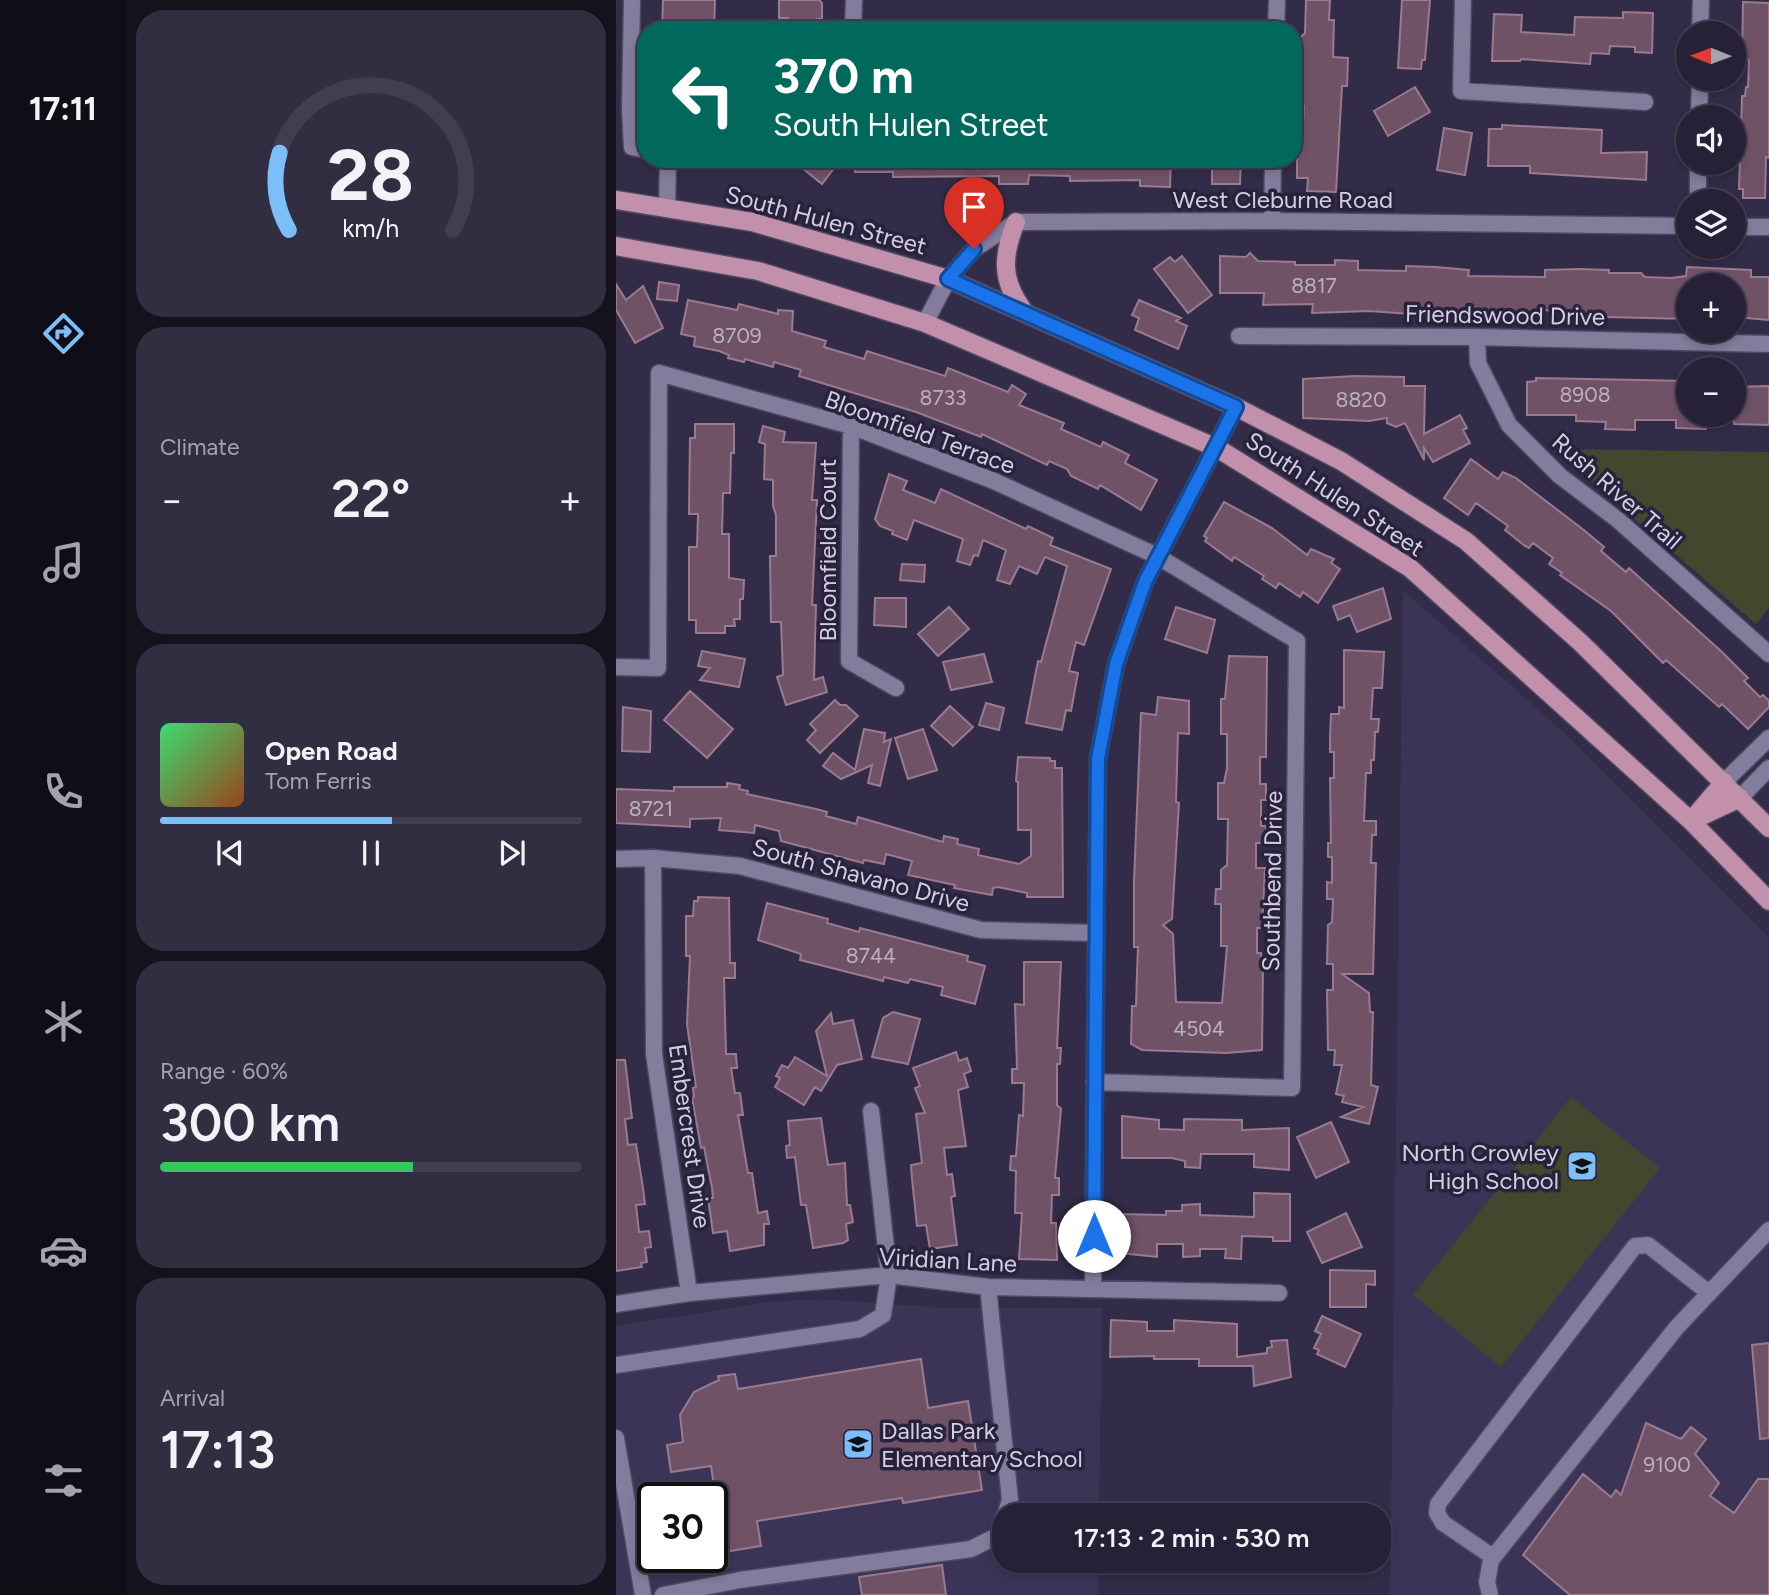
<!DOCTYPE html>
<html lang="en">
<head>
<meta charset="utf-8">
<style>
	body { margin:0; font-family:Figtree,sans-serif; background:#322e42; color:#f1f3f6; height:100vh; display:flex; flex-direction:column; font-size:26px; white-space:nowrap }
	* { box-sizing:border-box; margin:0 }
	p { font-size:23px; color:#a4a3ad }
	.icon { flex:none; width:38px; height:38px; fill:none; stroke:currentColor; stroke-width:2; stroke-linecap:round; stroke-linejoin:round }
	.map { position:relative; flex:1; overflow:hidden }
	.panel { display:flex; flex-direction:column; gap:10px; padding:10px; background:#15121e; width:490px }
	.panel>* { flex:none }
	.top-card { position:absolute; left:21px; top:21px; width:665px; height:147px; border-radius:28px; box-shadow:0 4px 10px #0003,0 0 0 2px #423e51; background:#00695c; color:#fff; overflow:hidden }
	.needle { width:46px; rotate:271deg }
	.fabs { position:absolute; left:1060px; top:21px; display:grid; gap:14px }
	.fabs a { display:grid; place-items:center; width:70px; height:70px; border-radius:50%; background:#262136; box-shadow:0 4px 10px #0003,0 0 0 2px #423e51; font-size:35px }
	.speed { position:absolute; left:21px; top:1482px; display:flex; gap:14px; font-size:35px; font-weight:700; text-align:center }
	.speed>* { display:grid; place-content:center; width:91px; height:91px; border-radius:50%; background:#262136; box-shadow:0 4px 10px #0003,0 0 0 2px #423e51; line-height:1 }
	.speed .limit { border:4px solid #111; border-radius:10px; background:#fff; color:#111 }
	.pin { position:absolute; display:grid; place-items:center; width:60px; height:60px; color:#fff; margin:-72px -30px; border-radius:50% 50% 50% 0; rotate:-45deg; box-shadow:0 0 7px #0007 }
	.pin .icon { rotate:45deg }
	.me { position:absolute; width:77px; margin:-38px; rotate:0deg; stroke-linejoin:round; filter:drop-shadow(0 0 5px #0008) }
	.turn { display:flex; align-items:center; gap:24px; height:147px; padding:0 21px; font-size:32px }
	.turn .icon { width:91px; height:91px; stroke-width:2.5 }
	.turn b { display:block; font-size:49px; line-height:60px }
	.big { font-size:52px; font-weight:600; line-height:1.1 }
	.panel .widget { flex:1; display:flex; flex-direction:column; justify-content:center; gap:10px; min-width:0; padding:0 24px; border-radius:28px; background:#322e42 }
	.panel .dial { align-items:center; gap:0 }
	.dial svg { height:182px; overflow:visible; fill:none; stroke:#423e51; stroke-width:7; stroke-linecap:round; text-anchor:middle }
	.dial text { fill:#f1f3f6; stroke:none }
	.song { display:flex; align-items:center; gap:21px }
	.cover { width:84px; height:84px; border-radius:10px; background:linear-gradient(135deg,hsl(140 70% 55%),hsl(20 70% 35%)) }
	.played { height:7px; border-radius:4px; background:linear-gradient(90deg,#7cbef9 55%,#423e51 55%) }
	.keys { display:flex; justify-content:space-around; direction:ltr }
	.heat { display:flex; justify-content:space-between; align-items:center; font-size:38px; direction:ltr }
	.charge { height:10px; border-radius:5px; background:linear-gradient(90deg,#34c759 60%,#423e51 0) }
	.trip { position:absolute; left:376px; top:1503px; width:399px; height:70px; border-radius:28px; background:#262136; box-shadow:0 4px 10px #0003,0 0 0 2px #423e51; font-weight:600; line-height:70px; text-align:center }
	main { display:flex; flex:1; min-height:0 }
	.tabs { display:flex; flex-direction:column; width:126px; justify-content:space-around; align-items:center; background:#0f0d16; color:#a4a3ad }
	.tabs .icon { width:49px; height:49px }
	.tabs .selected { color:#7cbef9 }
	.tabs b { font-size:32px; color:#f1f3f6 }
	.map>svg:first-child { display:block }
	.built { fill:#3c3457; fill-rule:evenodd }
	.green { fill:#43472d }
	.building { fill:#705267; stroke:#9a7a8f; stroke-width:2 }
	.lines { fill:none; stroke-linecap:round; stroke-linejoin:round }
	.minor-casing { stroke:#4e4860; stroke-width:19 }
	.major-casing { stroke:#4e4860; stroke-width:21 }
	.minor { stroke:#837c9d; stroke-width:16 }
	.major { stroke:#c390ab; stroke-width:18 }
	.route-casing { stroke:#114b97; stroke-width:18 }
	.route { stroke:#1a73e8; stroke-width:12 }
	.labels { text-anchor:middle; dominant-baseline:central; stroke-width:7; stroke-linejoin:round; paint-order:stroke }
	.number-label { font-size:21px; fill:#bab0c3 }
	.street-label { font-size:24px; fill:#d3cfe2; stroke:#29223d }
	.poi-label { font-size:24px; fill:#d3cfe2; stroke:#29223d; text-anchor:end }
</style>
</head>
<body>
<main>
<nav class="tabs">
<b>17:11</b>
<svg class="icon selected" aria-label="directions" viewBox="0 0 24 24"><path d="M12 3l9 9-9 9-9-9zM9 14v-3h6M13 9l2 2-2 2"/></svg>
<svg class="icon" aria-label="music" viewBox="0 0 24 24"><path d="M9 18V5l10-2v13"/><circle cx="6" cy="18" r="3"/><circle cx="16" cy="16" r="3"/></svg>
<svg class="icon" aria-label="phone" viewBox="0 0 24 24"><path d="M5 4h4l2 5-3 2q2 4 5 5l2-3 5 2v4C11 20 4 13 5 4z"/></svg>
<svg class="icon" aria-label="climate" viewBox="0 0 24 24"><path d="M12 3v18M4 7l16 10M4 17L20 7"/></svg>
<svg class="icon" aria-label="car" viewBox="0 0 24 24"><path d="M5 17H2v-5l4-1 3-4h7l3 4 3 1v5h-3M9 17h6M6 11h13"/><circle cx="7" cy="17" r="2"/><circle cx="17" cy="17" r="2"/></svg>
<svg class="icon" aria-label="filters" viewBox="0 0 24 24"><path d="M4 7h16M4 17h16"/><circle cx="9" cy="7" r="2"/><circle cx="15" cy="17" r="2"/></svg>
</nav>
<section class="panel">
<div class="widget dial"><svg viewBox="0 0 100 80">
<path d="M14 69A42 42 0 1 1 86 69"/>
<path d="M14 69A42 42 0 0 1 10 35" stroke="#7cbef9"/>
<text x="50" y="56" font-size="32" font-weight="700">28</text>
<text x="50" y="72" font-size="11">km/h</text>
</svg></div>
<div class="widget"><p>Climate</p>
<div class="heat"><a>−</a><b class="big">22°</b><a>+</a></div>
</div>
<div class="widget">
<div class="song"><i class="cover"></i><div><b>Open Road</b><p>Tom Ferris</p></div></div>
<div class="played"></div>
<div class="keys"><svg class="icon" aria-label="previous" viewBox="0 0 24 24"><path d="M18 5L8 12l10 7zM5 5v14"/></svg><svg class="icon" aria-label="pause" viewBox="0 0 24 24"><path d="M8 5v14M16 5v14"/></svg><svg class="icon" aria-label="next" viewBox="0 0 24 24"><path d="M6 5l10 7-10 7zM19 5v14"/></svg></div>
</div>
<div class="widget"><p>Range · 60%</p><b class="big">300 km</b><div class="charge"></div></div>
<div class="widget"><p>Arrival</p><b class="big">17:13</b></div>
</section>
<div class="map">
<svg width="1153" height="1595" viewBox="0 0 1153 1595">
	<rect width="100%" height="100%" fill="#322c48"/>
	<path class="built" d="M787,590L944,729L1153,938V1595H774Z
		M203,1299L332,1308H486L483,1515L388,1516V1561H483L482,1595H0V1326L154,1302ZM37,1498H96V1558H37Z"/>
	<path class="green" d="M938,449L1153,452V608L1140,624Z
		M955,1097L1044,1168L885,1367L797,1295Z"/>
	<path class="building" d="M47,0H99L98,30H46Z
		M163,0H203L206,3V19H201V30H172V18H163Z
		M690,0H714L713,20H718L717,57L732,58L731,86H726L720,192L691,191L692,178H681V139H686L688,106H683L685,37L689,33Z
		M786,0H814L809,60H806L805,69L782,68Z
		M1127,2L1153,3V158L1150,157L1149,198H1127V189H1123L1126,96H1129L1130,87H1132L1133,60L1126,59Z
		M1007,12L1037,13L1036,53L1019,52V47L994,46L993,54L975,53L974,64L905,59L904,61H876L878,14L906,15L905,32L958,35L959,17L1007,18Z
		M799,87L814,112L772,136L758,111Z
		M886,125L986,130L985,153L1031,152L1030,180L914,173V166H872L873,129H886Z
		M828,128L856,133L849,175L821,170Z
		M175,159H225L206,184Z
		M240,159H555L554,187L524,186V180L454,181V176L413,175L412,184H383V176L277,177V172H239Z
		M596,159H625L624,184H596Z
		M634,253L642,261L679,262V265H719V260L742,261V270L790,271V266L820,267L853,270L852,276L929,277V270L964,269L993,270V273H1025L1029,277L1055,278L1070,276L1071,267L1135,270V277H1153V320L1119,317L1118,285H1073V319L945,316V311L922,310V316L851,314V318L753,311L696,313L697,304L647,305L648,293H604V256L630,257Z
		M566,256L596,295L572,313L538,269L554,257L559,262Z
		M43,282L63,285L61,301L41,299Z
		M0,284L10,300L27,286L47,328L19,343L0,310Z
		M72,300L121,310L123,304L162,314V310L177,311L176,331L210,341L208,347L248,359L251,351L329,376L332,368L392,392L396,385L410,394L403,405L448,423L445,429L485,447L487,442L513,455L509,463L541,480L525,510L484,485L482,489L455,476L451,469L433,461L431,465L366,434L365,437L300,412L183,376L185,370L158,362L157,367L129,359L128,362L112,358L113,355L103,351L78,346L79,337L65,334Z
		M523,300L565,318L560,321L571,326L562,349L519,330L523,318L516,315Z
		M739,376L788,377V386H809L808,434L844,415L851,428L847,430L854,443L817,462L808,448V460L789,423L780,427L771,423V418L753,421L687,418V379Z
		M920,378L1073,381V415H1090V429L1060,428V420H1019V430L989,429L990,422L960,421V415H911V382L920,381Z
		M1153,386V425L1118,424V387Z
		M79,424H118V453H115L114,493H107L106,534H113V578L128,580L127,599H124V619H118L119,626H109V633H80V620H73V547H81L82,514H73L74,438H79Z
		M147,426L169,432L167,442L200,443L196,500H201L196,605H200L198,680L207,677L211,692L170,705L161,677L167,675L165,622H155L154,556H160V515L157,506V480L148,479L149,444L143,442Z
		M855,459L882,479L887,472L900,478L969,531L988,547L985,551L1010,572L1013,568L1106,652L1132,678L1128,681L1144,697L1147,695L1153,701V707L1132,729L1106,704L1103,707L1050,660L1047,663L995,611L944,575L946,573L933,564L937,558L917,543L913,548L909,546L889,530L892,526L860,503L852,515L828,498Z
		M273,474L291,481L287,490L319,503L325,489L410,529L412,526L437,538L434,545L495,569L468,645L460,642L453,671L462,673L455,711L450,710L446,730L410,723L422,661L425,662L451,566L429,557L421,574L403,566L394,584L381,580L390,550L367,540L362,556L358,555L354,565L341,561L347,539L298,520L291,540L276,534L277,531L264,526L259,519Z
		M608,502L656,528L691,555L695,549L718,559L715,563L724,569L702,603L687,592L684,597L663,583L660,588L646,579L648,576L618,557L616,561L589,541L591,538L588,536Z
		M286,564L309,565L308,582L284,580Z
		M767,588L775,619L741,632L734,615L722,620L717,606Z
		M259,598H290V627L258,625Z
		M333,607L353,629L322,656L302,634Z
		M560,607L599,620L591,653L549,639Z
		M728,650L768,652L766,688H757L755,719H763L762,732H759L758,760H755V773H750L748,821H760V835H756L755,863H760L757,974H726L753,993L754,1012H757L755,1085L762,1087L753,1124L725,1117L747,1107L726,1102L728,1096L720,1094L726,1065H718L719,1050H712L711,990H717V964H711L712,925L716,922L717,899H711V882L716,883V857H712V843H715L714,778H718V752H714V738L715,714H723V707L728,708Z
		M86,651L129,659L123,687L84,680L94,668L82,666Z
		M368,654L376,682L335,690L327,662Z
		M613,656L651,657L650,757H644V784H650V800H645V826H650L649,843H640V868H649L646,928H641V953H645L647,967L646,1050L610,1053L526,1050L515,1044L516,1006H520L521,972L522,947H518V881L525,713L540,715L542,697L573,701V734L562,733L560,802L563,803L556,919L547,925L557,934L560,1002L606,1003L611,946H605V904H599L600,889H605V870L611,865L612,819H602V783H608L611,768V734H605V699H609Z
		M74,691L117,729L91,758L48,720Z
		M219,700L224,705H230L242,716L204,753L191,740L200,730L194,724Z
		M370,703L388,708L383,730L363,725Z
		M334,706L357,727L337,746L315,726Z
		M7,707L35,711L34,752L6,751Z
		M248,729L269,733L268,742L275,739L264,786L252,783L256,765L225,779L207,766L217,753L239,770Z
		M307,729L321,770L292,779L279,738Z
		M402,757L434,758V761H439V768H446L447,897H411V893L382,887L377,888L376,895L338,888L339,885L292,875L296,861L270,854L268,864L248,860L247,863L165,841L163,831L139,825L138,833L103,830L105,818L74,819V827L0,823V789L58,791V787H111V783L124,785L123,789L132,791L131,794L200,809L211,812L210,816L240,824L242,817L327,842L328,836L342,839L341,844L363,849L362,855L403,864L415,856V830H402V782L400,781Z
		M82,897L113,898L114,963H119V978H108L110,1054H120L121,1068H115L119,1093H124L127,1115H122L132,1173H136L142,1213L151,1211L153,1224H148V1245L114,1251L111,1231L97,1233L92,1198H97L96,1188L88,1147L85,1148L76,1098L78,1097L77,1088L80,1087L71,1024L74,956H70V916H77L78,901H82Z
		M151,903L212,919L211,923L243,932L244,928L352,956L351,961L369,966L359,1004L325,995L327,987L294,979L292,983L268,977L267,981L184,960L185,954L142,940Z
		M408,962H445L441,1048H445L444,1064H441V1105L445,1109L439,1178H443V1195H436L435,1223H440L441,1260L403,1259L406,1213H399L400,1171L394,1170L395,1156H400L403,1115L407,1116L408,1083H396V1069H401L399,1004L408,1005Z
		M277,1012L304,1019L292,1064L256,1057L267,1018Z
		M215,1013L217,1024L237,1020L246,1059L221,1065L205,1091L199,1087L188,1105L159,1087L164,1078L160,1076L166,1065L172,1068L179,1057L211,1076L200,1031Z
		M340,1052L343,1061L351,1058L355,1071L348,1074L352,1087L342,1090L350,1146L328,1148L331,1175L336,1174L339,1196L335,1197L341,1245L314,1249L310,1225L301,1226L296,1179L295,1165L306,1163L300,1114L309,1113L299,1088L304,1086L297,1068Z
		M0,1060H9L16,1118L9,1119L12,1145L20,1144L27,1188L29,1204L20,1205L23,1232L33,1231L35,1247L29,1248L31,1262L25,1263L26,1267L0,1271Z
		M506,1116L543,1120V1129L568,1130V1119L626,1120V1130L673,1128V1170L638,1167V1154H585L584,1168L569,1167V1161L556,1158H506Z
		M205,1118L212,1165L229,1163L231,1205H234L237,1222L230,1224L232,1240L227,1243L197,1248L190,1205H185L179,1157L171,1158L170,1146L174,1145L172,1121Z
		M715,1122L733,1162L700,1178L681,1137Z
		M638,1193L674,1194V1241H657V1237L626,1236L625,1259L609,1258L610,1249H584V1256L567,1257V1244H541V1257L504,1253L505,1214L550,1215V1211H566V1205L584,1204V1215L638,1217Z
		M730,1213L746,1247L706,1263L691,1232Z
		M714,1270L759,1271V1285L750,1284V1307H714Z
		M706,1316L745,1334L729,1367L701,1354L703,1350L698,1348L705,1334L699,1331Z
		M495,1320L531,1322V1331H558V1320L621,1324V1357L651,1353V1348L656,1347L655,1341L671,1340L675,1377L638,1386L637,1366H583V1359H538V1356L494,1357Z
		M1153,1343V1438L1144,1439L1136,1345Z
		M305,1359L312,1408L352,1401L366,1490L287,1503L286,1498L141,1521L145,1546L96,1554V1501L100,1500L95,1466L55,1472L51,1445L67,1442L64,1415L78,1392L103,1380L102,1376L119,1374L122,1389Z
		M1030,1423L1065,1439L1075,1427L1090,1439L1079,1454L1103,1483L1094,1496L1118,1513L1142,1479H1153V1595H954L907,1555L967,1474L995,1497L1000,1490L1005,1495Z
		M326,1565L330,1595H246L243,1577Z"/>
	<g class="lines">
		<g class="minor-casing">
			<path id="minor" d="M16,0L14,109L16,147L30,150
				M847,0L845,91L1029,102
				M237,30L238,0
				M660,30L661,0
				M1084,33L1085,0
				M1083,117L1084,79
				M1082,201V163
				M51,208L52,159
				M656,221L657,159
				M1118,227H1153
				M309,323L332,279L358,249L400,222L656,221L1073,226
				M623,336L861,337L1153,344
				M861,337L862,363L893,425L944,476L1002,520L1153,654
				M235,426L233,661L280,688
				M0,667L42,668L43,373L235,426L378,481L541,556L681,641L676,1088L478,1082
				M1108,782L1153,738
				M1124,798L1153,768
				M37,858L38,1054L73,1293
				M0,859L37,858L124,866L365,930L480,933
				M372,1287L394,1500L389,1516
				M477,1288L482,759L500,664L529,582L620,407
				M0,1304L73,1293L273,1275L372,1287L663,1293
				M0,1365L244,1329L267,1315L273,1275L255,1111
				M0,1438L27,1595
				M877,1557L827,1523L821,1513L822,1504L1019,1246L1032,1245L1093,1293
				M47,1595L124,1580L355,1549L381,1536L388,1516
				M874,1595L871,1582L875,1560L1061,1327L1153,1230"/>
		</g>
		<g class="major-casing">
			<path id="major" d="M0,200L136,222L332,279L620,407L725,461L850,541L964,642L1153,828
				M400,222C386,256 385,280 407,310
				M0,246L142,271L309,323L601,448L794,568L1075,821L1153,901
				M1079,816L1108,782
				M1075,821L1124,798"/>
		</g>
		<use href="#minor" class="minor"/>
		<use href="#major" class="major"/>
	</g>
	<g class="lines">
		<g class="route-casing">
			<path id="route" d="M358,249L332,279L620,407L529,582L500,664L482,759L478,1236"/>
		</g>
		<use href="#route" class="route"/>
	</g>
	<defs>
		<g id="school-square" transform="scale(1.575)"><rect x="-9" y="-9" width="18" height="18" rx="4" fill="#7cbef9" stroke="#29223d"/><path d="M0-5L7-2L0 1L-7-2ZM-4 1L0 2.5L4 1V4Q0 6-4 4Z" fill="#111"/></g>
	</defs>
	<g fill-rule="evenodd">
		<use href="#school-square" x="966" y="1166"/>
		<use href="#school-square" x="242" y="1444"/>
	</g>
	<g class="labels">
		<g class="number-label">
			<text x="698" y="285">8817</text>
			<text x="121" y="335">8709</text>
			<text x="969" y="394">8908</text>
			<text x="327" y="397">8733</text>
			<text x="745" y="399">8820</text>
			<text x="35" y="808">8721</text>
			<text x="255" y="955">8744</text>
			<text x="583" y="1028">4504</text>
			<text x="1051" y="1464">9100</text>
		</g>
		<g class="street-label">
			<text x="667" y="199">West Cleburne Road</text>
			<text transform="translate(210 220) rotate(15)">South Hulen Street</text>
			<text transform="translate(889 315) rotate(1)">Friendswood Drive</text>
			<text transform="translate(304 432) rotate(20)">Bloomfield Terrace</text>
			<text transform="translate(1001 491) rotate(41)">Rush River Trail</text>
			<text transform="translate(719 494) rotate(33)">South Hulen Street</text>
			<text transform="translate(211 550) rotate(-90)">Bloomfield Court</text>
			<text transform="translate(245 875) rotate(15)">South Shavano Drive</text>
			<text transform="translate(656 881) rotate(-89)">Southbend Drive</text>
			<text transform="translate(74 1136) rotate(82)">Embercrest Drive</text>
			<text transform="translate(332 1260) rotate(3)">Viridian Lane</text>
		</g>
		<g class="poi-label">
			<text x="943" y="1152">North Crowley<tspan x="943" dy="28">High School</tspan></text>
			<text x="265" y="1430" text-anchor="start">Dallas Park<tspan x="265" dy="28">Elementary School</tspan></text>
		</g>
	</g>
</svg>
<div class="fabs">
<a><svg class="needle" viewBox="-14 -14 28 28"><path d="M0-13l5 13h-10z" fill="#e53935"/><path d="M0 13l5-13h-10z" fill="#a4a3ad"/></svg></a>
<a><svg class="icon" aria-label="sound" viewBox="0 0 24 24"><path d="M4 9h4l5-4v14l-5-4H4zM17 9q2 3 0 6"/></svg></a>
<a><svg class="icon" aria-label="layers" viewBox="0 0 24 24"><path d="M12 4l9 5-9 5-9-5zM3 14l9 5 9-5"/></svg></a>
<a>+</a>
<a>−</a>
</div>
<div class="speed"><div class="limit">30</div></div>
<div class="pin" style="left:358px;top:249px;background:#d93025"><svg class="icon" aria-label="arrive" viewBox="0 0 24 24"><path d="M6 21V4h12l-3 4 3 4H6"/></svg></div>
<svg class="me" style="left:478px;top:1236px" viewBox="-20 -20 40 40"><circle r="19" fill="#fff"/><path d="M0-13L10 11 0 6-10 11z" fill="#1a73e8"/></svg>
<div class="trip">17:13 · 2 min · 530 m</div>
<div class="top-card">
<div class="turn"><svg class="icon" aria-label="left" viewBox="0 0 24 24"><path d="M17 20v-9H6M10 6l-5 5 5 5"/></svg><div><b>370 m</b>South Hulen Street</div></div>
</div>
</div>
</main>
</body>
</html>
